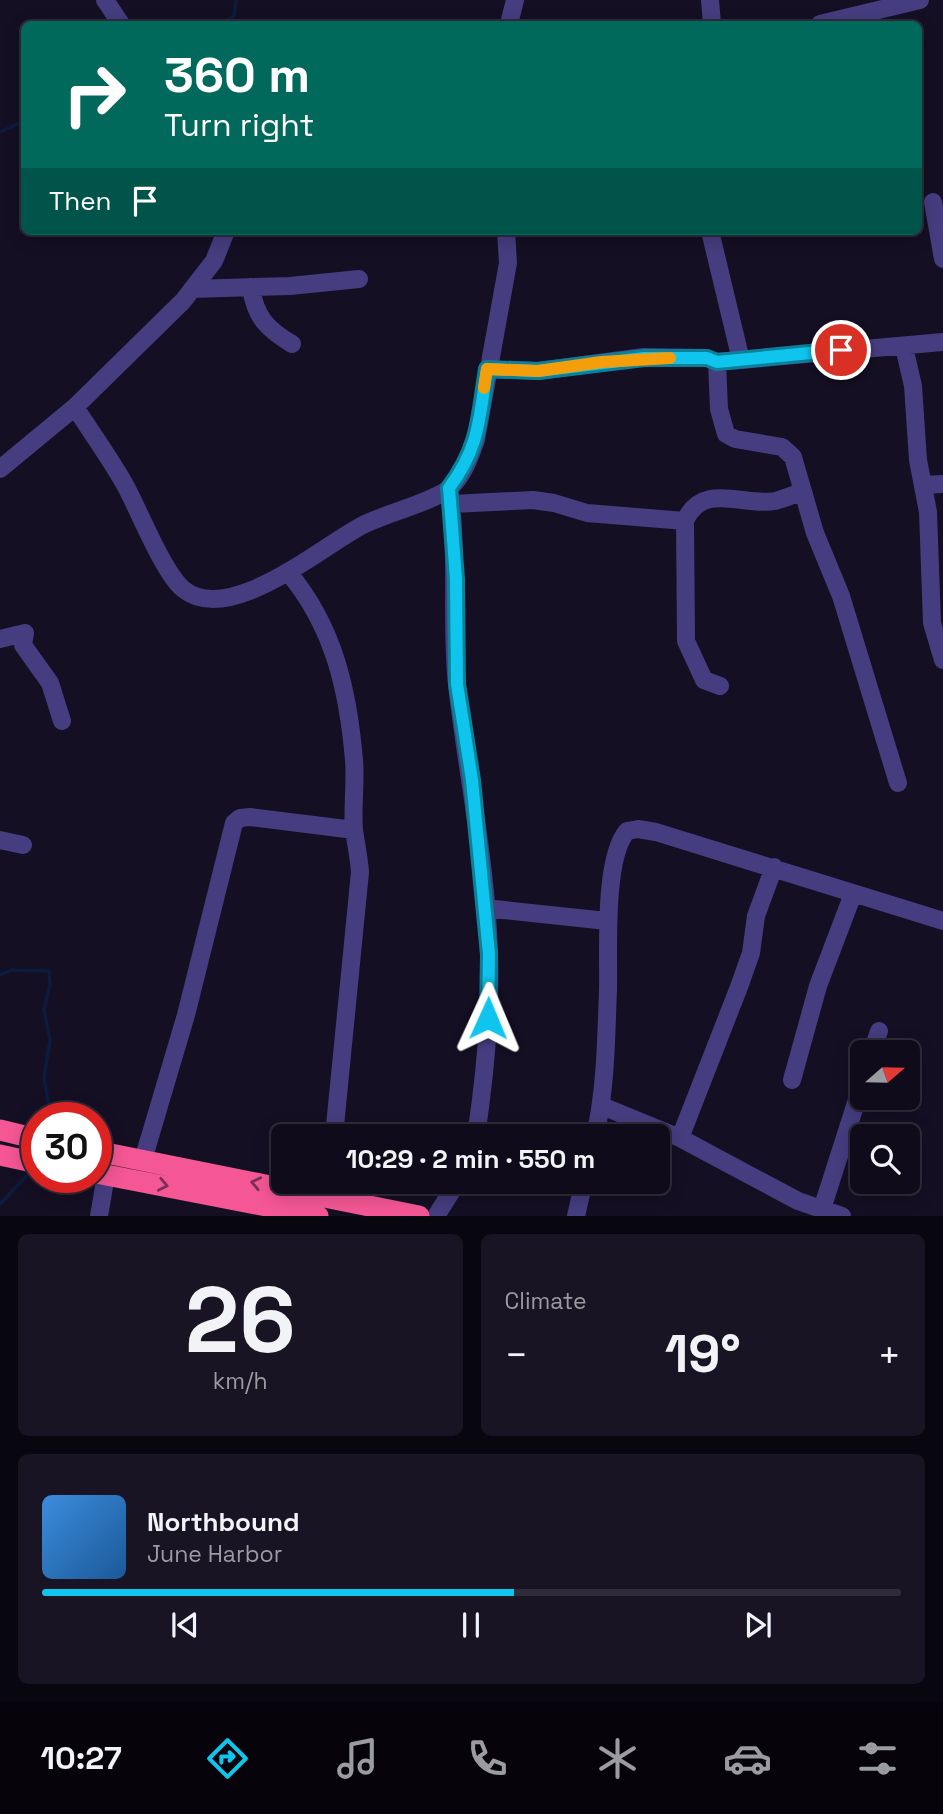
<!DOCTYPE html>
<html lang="en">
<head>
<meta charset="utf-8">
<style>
	body { margin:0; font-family:"Space Grotesk",sans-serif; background:#181423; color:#f1f3f6; height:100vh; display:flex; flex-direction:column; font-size:26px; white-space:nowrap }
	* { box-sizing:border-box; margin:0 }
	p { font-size:23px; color:#9b9ba2 }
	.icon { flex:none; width:38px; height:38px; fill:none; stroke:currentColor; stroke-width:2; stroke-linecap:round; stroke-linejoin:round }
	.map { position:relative; height:1216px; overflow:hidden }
	.sheet { display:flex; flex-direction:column; gap:18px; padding:18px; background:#08060e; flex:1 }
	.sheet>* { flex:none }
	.guide { position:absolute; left:21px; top:21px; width:901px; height:214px; border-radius:10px; box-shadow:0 4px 18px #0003,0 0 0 2px #2f2b39; background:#00695c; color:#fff; overflow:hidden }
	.needle { width:46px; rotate:70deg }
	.fabs { position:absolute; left:850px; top:1040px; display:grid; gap:14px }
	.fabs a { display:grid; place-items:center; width:70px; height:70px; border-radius:10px; background:#0f0b1a; box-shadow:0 4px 18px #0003,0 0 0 2px #2f2b39; font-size:35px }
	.speed { position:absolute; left:21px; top:1102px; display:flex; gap:14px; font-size:35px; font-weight:700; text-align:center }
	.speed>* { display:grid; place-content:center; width:91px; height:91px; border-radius:50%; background:#0f0b1a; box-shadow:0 4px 18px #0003,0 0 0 2px #2f2b39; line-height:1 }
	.speed .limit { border:10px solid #d22; background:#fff; color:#111 }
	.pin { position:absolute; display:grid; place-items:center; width:60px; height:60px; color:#fff; margin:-30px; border:4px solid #fff; border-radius:50%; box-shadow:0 2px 7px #0007 }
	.me { position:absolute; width:77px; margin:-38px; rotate:1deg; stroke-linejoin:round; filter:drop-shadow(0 0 5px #0008) }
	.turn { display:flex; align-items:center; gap:24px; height:147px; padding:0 28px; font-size:32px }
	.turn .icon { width:91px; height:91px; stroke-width:2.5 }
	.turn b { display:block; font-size:49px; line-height:60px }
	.then { display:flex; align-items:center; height:66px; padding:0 28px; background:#0003; gap:14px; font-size:26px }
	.big { font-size:52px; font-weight:700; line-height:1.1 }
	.sheet .widget { flex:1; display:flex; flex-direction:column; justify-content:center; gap:10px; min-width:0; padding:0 24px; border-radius:10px; background:#181423 }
	.sheet .dial { align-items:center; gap:0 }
	.dial b { font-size:91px; line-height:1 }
	.song { display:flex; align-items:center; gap:21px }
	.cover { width:84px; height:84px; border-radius:10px; background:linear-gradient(135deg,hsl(210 70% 55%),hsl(210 70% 35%)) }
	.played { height:7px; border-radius:4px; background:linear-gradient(90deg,#0fc5ed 55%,#2f2b39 55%) }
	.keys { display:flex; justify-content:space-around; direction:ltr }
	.heat { display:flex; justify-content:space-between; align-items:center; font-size:38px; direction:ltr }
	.sheet .tiles { flex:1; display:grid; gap:18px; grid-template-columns:1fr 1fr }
	.widget:last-child { grid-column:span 2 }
	.trip { position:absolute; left:271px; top:1124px; width:399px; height:70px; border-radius:10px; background:#0f0b1a; box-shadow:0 4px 18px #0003,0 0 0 2px #2f2b39; font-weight:700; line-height:70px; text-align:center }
	.tab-bar { display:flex; height:112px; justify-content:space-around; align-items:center; background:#06040a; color:#9b9ba2 }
	.tab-bar .icon { width:49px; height:49px }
	.tab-bar .current { color:#0fc5ed }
	.tab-bar b { font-size:32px; color:#f1f3f6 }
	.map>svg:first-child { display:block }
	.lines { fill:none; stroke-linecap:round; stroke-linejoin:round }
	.stream { stroke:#0d1b3e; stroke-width:3.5 }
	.minor { stroke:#453d7f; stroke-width:18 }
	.highway { stroke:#f55795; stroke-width:21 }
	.oneway { stroke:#792f56 }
	.route-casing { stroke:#0a809a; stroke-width:18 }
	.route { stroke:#0fc5ed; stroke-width:12 }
	.slow { stroke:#f59e0b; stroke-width:12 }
</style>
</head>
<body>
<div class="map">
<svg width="943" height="1216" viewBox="0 0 943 1216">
	<rect width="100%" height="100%" fill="#140f23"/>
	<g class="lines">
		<path class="stream" d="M220,24L234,16L236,0
			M0,132L24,121
			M0,975L12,970L49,971L50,985L44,1009L50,1040L44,1078L51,1118
			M0,1204L31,1171"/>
		<path class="minor" d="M105,0L121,24
			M710,0L712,24
			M509,24L515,0
			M820,24L920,0
			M933,202L943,259
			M710,231L741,360
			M251,287C255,317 267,329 292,344
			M192,289L290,286L359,279
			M904,347L913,386L918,460L928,512L932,623L943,660
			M717,362L719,409L726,434L735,439L782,447L793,457L815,533L841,596L898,783
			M487,369L538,371L644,357L707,358L717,362L943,342
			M75,407C91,432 109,457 124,483C138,508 163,572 183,589C229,627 322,546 363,525C384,514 436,501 451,487C464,474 470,457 476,440L508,263L506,231
			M0,469L75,407L183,301L214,261L226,231
			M923,485L943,484
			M449,488C459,554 450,620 457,685C467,775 487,865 489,955C491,1016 485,1076 476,1136
			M452,504L533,500L554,503L587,513L685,521
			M288,572C334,627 348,690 354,760C356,783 352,807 354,830C356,844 359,858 360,872L334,1136
			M0,639L25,633L23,645L50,683L62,721
			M720,686L704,680L686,641L685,521C702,481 744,507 775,501C784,499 793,495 801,492
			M0,840L23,845
			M485,908L607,921
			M872,1052L879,1031
			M792,1080L818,986L853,894
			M602,1106L680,1138L798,1201L842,1216
			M595,1136C606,1088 606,1039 608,990C609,953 603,859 627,831L638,829L656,832L943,921
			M680,1138L739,987L751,953L756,916L774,867
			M143,1160L186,1015L234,823L240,818L250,817L354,830
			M822,1209L863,1081
			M99,1216L106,1175
			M436,1216L458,1181
			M576,1216L584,1181"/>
		<path class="highway" d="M0,1130L37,1139
			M96,1151L419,1216
			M0,1155L37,1163
			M96,1173L318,1216"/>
	</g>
	<defs><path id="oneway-chevron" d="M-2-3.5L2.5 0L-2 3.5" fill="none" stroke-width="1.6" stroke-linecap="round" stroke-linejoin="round" transform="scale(1.75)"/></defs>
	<g class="oneway">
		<use href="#oneway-chevron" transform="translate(256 1183) rotate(-168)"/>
		<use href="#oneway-chevron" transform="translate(163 1185) rotate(11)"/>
	</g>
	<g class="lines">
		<g class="route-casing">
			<path id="route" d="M488,1018L489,954L472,780L457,684L456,579L449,488C480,447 479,418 487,369L538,371L644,358H707L717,362L841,350"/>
		</g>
		<use href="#route" class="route"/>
		<path class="slow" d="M484,388L487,369L538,371L602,362L670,358"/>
	</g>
</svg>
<div class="fabs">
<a><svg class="needle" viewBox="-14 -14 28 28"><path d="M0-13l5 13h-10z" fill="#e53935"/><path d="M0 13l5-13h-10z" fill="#9b9ba2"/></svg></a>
<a><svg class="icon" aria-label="search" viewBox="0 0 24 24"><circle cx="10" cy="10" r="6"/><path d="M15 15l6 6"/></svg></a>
</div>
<div class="speed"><div class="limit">30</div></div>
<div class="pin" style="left:841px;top:350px;background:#d93025"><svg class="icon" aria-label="arrive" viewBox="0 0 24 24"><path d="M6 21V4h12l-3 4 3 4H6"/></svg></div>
<svg class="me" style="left:488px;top:1018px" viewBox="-20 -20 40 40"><path d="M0-17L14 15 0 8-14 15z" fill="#0fc5ed" stroke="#fff" stroke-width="4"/></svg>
<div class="trip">10:29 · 2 min · 550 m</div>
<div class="guide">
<div class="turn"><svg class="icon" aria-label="right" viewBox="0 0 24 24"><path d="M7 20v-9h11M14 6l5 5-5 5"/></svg><div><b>360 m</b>Turn right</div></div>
<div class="then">Then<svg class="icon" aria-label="arrive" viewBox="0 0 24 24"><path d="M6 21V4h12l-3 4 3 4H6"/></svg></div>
</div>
</div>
<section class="sheet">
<div class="tiles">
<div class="widget dial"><b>26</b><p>km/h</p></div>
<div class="widget"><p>Climate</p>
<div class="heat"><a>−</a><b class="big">19°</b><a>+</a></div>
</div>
<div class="widget">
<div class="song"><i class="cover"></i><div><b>Northbound</b><p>June Harbor</p></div></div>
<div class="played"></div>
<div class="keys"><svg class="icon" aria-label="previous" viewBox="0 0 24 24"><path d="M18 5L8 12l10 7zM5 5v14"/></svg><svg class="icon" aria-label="pause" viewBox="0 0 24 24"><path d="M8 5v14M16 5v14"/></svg><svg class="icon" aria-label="next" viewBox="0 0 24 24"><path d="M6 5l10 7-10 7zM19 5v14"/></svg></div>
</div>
</div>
</section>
<nav class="tab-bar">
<b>10:27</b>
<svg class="icon current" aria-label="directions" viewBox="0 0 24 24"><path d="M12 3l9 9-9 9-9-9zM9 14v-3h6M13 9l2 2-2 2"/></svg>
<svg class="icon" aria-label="music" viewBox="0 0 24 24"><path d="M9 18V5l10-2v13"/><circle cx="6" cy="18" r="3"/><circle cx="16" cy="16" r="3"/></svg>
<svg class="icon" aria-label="phone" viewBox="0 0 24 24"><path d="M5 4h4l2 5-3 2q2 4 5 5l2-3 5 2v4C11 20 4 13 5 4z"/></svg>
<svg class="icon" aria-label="climate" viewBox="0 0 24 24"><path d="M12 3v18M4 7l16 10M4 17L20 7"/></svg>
<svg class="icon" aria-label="car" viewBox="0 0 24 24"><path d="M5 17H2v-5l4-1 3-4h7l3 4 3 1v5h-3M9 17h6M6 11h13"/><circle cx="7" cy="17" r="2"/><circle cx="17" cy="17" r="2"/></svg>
<svg class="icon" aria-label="filters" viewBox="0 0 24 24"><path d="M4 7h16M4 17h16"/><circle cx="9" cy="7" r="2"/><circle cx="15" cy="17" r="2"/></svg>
</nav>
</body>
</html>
